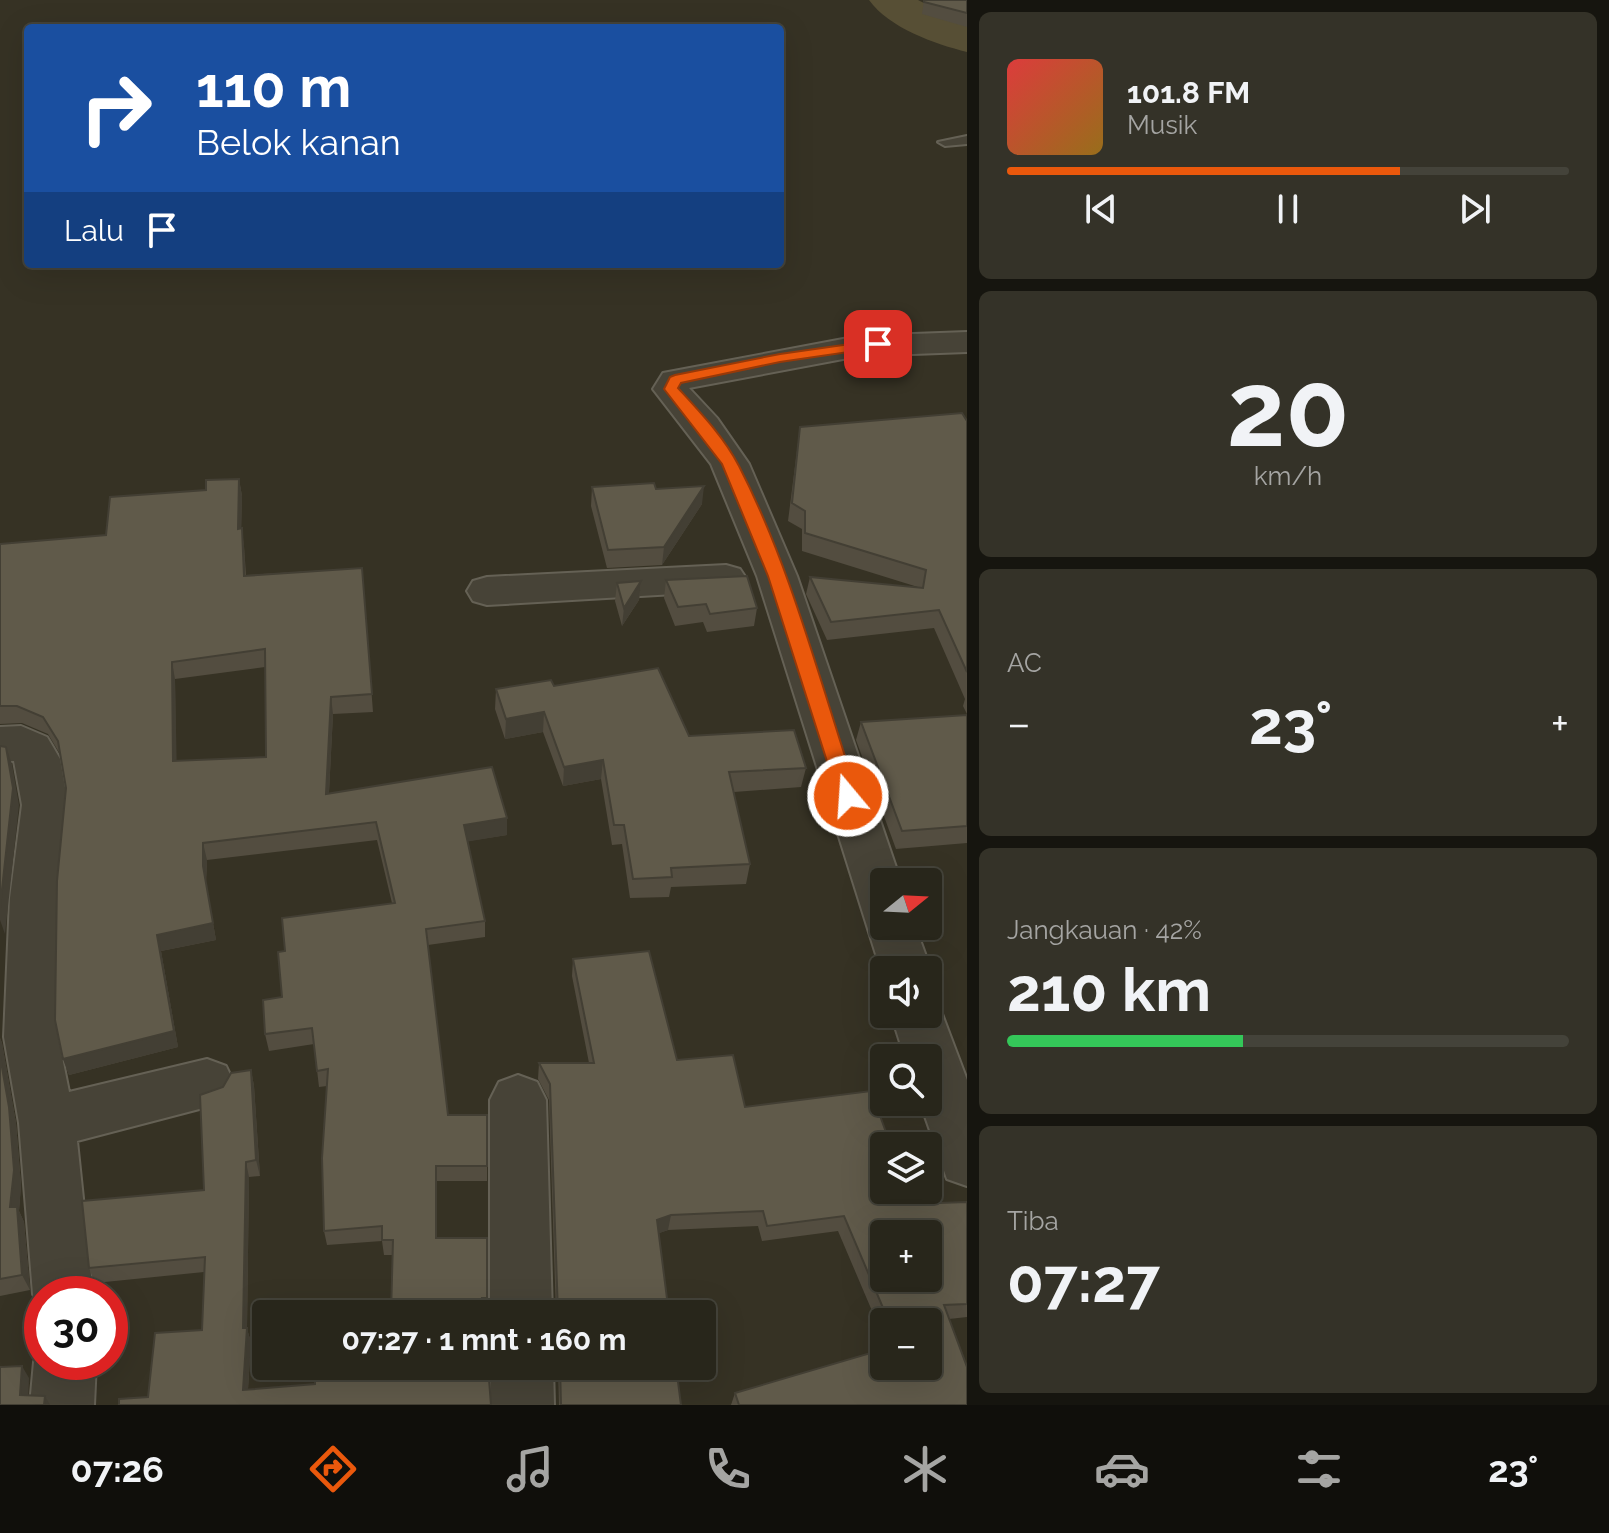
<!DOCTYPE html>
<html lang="id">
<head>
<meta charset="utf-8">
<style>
	body { margin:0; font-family:Raleway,sans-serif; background:#343228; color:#f1f3f6; height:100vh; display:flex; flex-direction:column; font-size:30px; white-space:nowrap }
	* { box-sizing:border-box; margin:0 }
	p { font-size:26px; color:#a5a5a3 }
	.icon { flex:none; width:44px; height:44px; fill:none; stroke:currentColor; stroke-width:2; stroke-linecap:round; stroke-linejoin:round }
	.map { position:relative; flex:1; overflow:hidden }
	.sheet { display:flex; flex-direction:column; gap:12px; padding:12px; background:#16150f; width:642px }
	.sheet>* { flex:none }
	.banner { position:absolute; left:24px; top:24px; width:760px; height:244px; border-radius:8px; box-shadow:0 8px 32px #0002,0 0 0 2px #44433a; background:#1a4fa0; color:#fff; overflow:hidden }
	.needle { width:52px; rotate:72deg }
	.tools { position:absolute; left:870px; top:868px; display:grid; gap:16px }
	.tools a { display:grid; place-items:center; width:72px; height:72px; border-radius:8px; background:#28261b; box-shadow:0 8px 32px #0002,0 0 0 2px #44433a; font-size:40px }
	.speed { position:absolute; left:24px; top:1276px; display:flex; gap:16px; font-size:40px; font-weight:700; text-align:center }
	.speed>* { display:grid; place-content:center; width:104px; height:104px; border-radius:50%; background:#28261b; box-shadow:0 8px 32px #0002,0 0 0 2px #44433a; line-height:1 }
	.speed .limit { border:12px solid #d22; background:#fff; color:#111 }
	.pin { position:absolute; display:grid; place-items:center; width:68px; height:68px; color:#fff; margin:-34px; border-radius:16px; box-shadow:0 4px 12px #0006 }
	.me { position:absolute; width:88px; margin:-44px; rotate:342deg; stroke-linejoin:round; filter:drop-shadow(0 0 6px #0008) }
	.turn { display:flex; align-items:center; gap:28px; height:168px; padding:0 40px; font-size:36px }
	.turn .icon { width:104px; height:104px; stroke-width:2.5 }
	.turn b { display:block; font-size:56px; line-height:68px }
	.then { display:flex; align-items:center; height:76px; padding:0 40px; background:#0003; gap:16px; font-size:30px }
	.big { font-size:60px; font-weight:700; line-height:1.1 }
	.sheet .card { flex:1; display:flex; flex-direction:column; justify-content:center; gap:12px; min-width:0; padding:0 28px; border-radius:12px; background:#343228 }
	.sheet .dial { align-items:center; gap:0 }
	.dial b { font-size:104px; line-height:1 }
	.song { display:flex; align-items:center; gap:24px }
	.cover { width:96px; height:96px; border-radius:12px; background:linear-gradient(135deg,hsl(0 70% 55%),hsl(40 70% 35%)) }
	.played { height:8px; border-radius:4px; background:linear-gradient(90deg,#ea580c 70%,#44433a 70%) }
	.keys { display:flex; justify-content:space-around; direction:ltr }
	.heat { display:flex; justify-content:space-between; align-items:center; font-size:44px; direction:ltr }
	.charge { height:12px; border-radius:6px; background:linear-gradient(90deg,#34c759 42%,#44433a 0) }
	.trip { position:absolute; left:252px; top:1300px; width:464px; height:80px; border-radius:8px; background:#28261b; box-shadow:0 8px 32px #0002,0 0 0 2px #44433a; font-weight:700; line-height:80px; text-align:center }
	.dock { display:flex; height:128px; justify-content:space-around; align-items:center; background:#100f0b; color:#a5a5a3 }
	.dock .icon { width:56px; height:56px }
	.dock .current { color:#ea580c }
	.dock b { font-size:36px; color:#f1f3f6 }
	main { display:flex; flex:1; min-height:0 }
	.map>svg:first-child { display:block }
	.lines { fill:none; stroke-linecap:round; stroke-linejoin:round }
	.river { fill:#574f35; fill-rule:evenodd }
	.lane-casing { stroke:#656155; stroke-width:4 }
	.street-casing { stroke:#656155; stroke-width:4 }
	.lane { fill:#474337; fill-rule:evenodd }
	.street { fill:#474337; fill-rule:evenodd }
	.wall { fill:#534d40; fill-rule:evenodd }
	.shaded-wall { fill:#433f34 }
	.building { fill:#605a4a; stroke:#433f34; stroke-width:2; fill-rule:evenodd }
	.route { fill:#ea580c; stroke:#983908; stroke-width:2 }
</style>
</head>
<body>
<main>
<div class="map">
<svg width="967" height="1405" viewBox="0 0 967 1405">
	<rect width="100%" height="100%" fill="#363224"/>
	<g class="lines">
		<path class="river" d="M869,0H918L967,25V52C935,44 889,28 869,0Z"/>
		<g class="lane-casing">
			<path id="lane" d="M967,136V144L945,146L938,142Z"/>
		</g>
		<g class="street-casing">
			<path id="street" d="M967,332V352L859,356L689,388L717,418L749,464L797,576L901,882H884V926H915L931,970L928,976V970H884V980L757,576L711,464L653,389L663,373L859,336Z
				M726,565L740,569L746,578L740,587L726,591L487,605L473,601L467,591L473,581L487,577Z
				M21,726L47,737L53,747L60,759L68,805L60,898L58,1037L69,1092L207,1059L226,1066L234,1083L226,1100L207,1107L77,1141L93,1294H42V1315L33,1294L19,1123L4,1037L10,898L22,805L14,761H0V727Z
				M928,995L936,998L967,1080V1186L947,1179L920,1102H928V1058H905L891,1014H928Z
				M518,1075L537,1082L546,1100L552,1314H490V1100L499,1082Z
				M42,1342V1362H96L94,1405H30L34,1362Z
				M491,1366H553L554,1405H490Z"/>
		</g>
		<use href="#lane" class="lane"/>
		<use href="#street" class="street"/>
	</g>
	<path class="wall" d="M924,0H967V27L922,14Z
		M967,421V714L963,706L965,699L934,628L827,640L806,594L810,577L921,588L802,551V529L788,521L800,427Z
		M239,479L242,496L241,528L244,546L246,575L362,568L373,712L333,714L329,793L507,835L468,841L485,921V937L428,945L448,1115H487V1181H437V1238H487V1312H483L392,1255H384L382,1241L327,1245L324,1231L327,1086L319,1087L314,1044L269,1051L265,1034L282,997L285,951L392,903L377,840L207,860L206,883L216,940L161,951L178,1047L69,1075L63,1059L66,788L60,754L48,734L22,723L0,724V544L106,535L206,490ZM265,667L266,757L176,761L175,679Z
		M592,487L656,489L702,504L662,565L607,568L591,506Z
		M666,580L757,608L754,626L707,632L703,622L675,626L664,598Z
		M641,581L639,600L622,626L615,601L617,583Z
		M554,686L689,736L806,768L801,787L734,792L750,864L746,884L671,887L669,897L630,898L622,844L612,845L601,779L563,786L543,732L505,739L495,709L496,689Z
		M967,715V843L896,849L856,740L861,722Z
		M573,959L677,1060L745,1107L884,1146L939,1203L967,1202V1317L949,1319L967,1405H731L735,1393L884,1366L928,1322H884V1339L838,1231L762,1241L758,1226L668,1230L659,1233L669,1314H556L549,1100L538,1079L539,1063H589L572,976Z
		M0,1038L2,1043L16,1123L21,1185L19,1211L24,1222L30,1290L0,1296Z
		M251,1070L254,1086L260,1176L249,1177L247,1329L251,1342L248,1390L315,1384L491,1405L148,1397L202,1330L204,1272L95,1283L89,1268L204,1190L223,1087Z
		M558,1366H676L681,1405H559Z"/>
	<path class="shaded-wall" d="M239,479L242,496L241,546L238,529Z
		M704,486L702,504L662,565L664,547Z
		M242,528L244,546L246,593L244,576Z
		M641,581L639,600L622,626L624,608Z
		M172,662L175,679L177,778L173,761Z
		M331,697L333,714L328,811L326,794Z
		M544,712L543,732L505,739L506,719Z
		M6,747L12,764L19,805L5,934L0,920V908Z
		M603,760L601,779L563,786L564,767Z
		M507,818V835L465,842L464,825Z
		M203,843L207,860L206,883L216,940L161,951L178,1047L69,1075L63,1059L157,935L203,866Z
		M0,1038L2,1043L16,1123L21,1185L19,1211L24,1222L30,1290L22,1275L10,1207L0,1056Z
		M251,1070L254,1086L260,1176L256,1160Z
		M246,1162L249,1177L247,1329L251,1342L247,1403L243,1390V1328Z
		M671,1215L668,1230L654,1235L657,1220Z
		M22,1366L29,1378L28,1405L20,1395Z
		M45,1396L50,1405H44Z"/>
	<path class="building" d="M924,0H967V13L924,2Z
		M962,413L967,421V672L939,610L831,622L810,577L923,588L926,570L805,533V511L792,503L800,427Z
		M239,479L238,529L242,528L244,576L362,568L372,694L331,697L326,794L492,767L507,818L464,825L485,921L426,929L448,1115H487V1166H436V1238H487V1298H482L483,1314H391L393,1240H382V1226L324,1231L322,1158L328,1069L317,1071L312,1028L265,1034L263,1000L282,997L278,952L285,951L282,918L395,903L376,822L203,843V866L213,923L157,935L174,1031L63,1059L55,1020L57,881L66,788L58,741L43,717L17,706H0V544L106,535L110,497L206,490V480ZM265,649L266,757L173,761L172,662Z
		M654,483L656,489L704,486L664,547L608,550L592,487Z
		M747,576L757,608L710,614L706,604L678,607L666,580Z
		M641,581L624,608L617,583Z
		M658,668L689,736L794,730L806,768L729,772L750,864L671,868L672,877L633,879L624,825H614L603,760L564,767L544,712L506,719L496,689L551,680L554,686Z
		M967,715V826L902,831L861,722Z
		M0,746L6,747L13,788L0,908Z
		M649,951L677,1060L733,1055L745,1107L871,1091L891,1146H884V1190H928V1156L939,1203L967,1202V1304L944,1305L967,1367V1405H739L735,1393L884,1349V1366H928V1322H889L844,1216L767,1226L763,1211L671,1215L657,1220L669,1314H558L550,1084L539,1063H594L573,959ZM884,1234H928V1278H884Z
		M0,1056L9,1107L14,1170L10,1207H17L22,1275L0,1279Z
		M251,1070L256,1160L246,1162L243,1328H247L243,1390L315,1384V1366H488L491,1405H119V1399L148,1397L155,1333L202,1330L205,1257L89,1268L82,1201L204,1190L200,1095L223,1087L231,1073Z
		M22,1366L20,1395L45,1396L44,1405H0V1367Z
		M560,1366H676L681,1405H561Z"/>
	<path class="route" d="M878,340L883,341V347L780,362L681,383L678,388C700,412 724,437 739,466C792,569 821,686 858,796L848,803L838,796L768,576L722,464L664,389L670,377L675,375L780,354Z"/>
</svg>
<div class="tools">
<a><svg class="needle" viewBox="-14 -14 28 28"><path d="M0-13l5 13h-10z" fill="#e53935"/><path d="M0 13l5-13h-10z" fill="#a5a5a3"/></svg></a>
<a><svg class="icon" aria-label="sound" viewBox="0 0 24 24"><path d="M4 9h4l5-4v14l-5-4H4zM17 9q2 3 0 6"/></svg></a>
<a><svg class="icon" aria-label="search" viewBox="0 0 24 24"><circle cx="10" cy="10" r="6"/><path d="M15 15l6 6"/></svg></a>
<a><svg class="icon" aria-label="layers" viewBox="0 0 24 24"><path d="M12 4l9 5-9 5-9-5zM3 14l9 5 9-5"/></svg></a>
<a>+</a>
<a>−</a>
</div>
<div class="speed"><div class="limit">30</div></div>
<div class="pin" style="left:878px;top:344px;background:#d93025"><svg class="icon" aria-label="arrive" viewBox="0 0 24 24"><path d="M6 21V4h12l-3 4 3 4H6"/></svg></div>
<svg class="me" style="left:848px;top:796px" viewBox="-20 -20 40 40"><circle r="17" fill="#ea580c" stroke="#fff" stroke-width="3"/><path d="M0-11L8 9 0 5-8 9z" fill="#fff"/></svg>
<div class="trip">07:27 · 1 mnt · 160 m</div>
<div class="banner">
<div class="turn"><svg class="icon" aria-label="right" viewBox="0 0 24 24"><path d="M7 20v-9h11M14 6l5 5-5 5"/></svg><div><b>110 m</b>Belok kanan</div></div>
<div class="then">Lalu<svg class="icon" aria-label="arrive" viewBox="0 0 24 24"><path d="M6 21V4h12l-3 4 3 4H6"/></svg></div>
</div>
</div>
<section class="sheet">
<div class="card">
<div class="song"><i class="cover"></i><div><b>101.8 FM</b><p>Musik</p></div></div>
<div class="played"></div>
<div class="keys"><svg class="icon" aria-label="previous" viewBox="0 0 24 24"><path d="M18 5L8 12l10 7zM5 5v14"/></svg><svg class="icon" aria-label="pause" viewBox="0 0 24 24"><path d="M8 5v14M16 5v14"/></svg><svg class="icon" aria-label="next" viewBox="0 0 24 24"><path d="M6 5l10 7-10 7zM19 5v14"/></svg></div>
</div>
<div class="card dial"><b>20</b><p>km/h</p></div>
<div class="card"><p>AC</p>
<div class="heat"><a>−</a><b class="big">23°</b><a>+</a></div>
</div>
<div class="card"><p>Jangkauan · 42%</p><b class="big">210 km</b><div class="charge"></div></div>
<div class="card"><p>Tiba</p><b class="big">07:27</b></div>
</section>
</main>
<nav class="dock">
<b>07:26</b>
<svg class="icon current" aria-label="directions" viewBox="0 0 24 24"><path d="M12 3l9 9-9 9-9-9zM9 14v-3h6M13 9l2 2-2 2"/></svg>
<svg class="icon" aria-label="music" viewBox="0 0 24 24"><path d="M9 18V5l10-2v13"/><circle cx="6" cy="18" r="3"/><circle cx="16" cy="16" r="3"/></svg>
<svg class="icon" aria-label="phone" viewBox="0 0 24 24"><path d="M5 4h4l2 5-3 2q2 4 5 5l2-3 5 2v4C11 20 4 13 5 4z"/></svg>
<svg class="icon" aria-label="climate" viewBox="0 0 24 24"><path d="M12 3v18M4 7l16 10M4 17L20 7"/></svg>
<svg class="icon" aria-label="car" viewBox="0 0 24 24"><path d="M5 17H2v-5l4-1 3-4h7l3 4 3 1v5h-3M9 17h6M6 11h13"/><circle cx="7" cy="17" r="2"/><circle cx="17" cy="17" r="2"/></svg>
<svg class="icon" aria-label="filters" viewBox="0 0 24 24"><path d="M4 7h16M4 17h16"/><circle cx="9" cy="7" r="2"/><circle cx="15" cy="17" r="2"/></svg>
<b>23°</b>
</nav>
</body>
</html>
